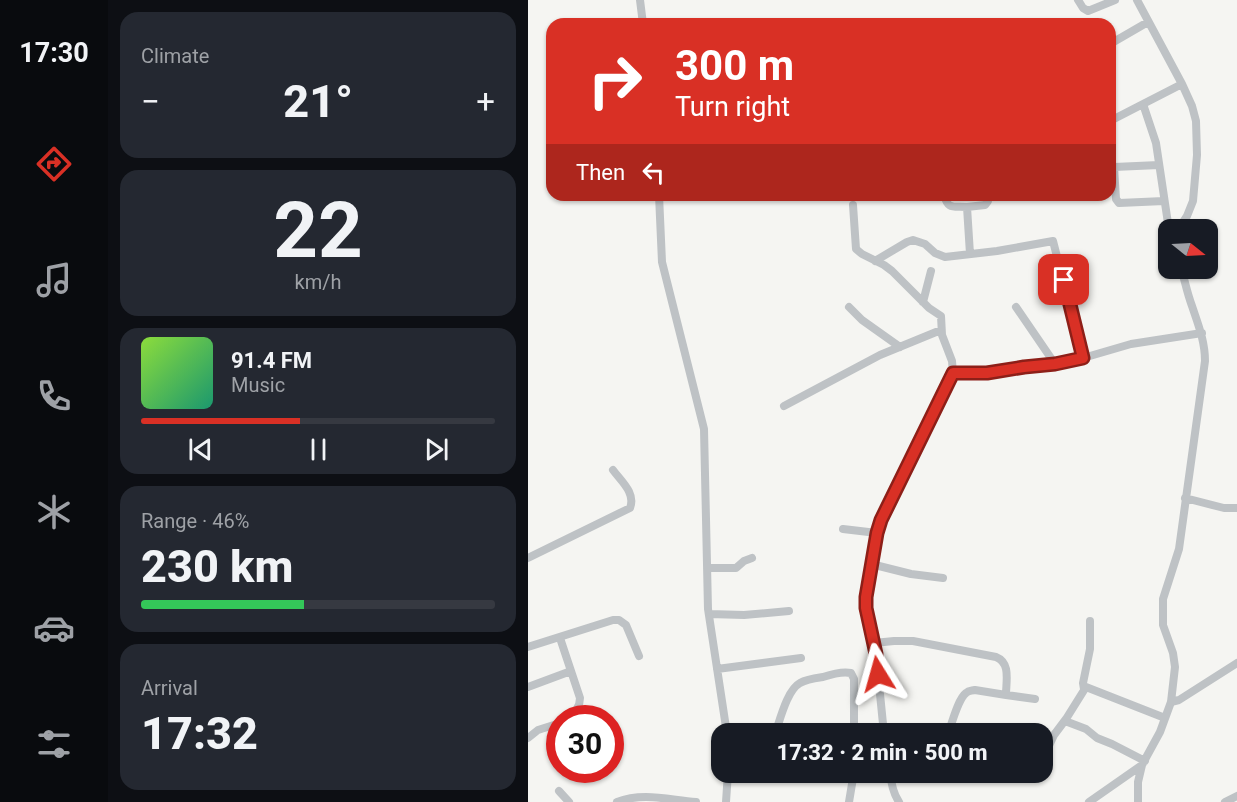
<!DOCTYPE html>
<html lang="en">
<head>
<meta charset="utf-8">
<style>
	body { margin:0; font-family:Roboto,sans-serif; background:#242831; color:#f1f3f6; height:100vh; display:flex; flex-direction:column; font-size:22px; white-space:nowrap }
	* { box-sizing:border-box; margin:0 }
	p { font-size:20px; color:#9ea1a6 }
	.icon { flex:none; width:33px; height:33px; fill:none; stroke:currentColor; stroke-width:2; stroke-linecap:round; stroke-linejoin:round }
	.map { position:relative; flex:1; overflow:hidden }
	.drawer { display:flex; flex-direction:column; gap:12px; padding:12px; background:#0d0f14; width:420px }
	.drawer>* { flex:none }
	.banner { position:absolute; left:18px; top:18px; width:570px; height:183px; border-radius:18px; box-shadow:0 2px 4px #0004; background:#d93025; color:#fff; overflow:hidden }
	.needle { width:39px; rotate:108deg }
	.buttons { position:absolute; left:630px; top:219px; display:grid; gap:12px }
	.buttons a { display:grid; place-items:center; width:60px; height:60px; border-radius:12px; background:#171b24; box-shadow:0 2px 4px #0004; font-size:30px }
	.speed { position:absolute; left:18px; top:705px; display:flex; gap:12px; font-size:30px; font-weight:700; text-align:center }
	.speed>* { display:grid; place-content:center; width:78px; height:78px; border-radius:50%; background:#171b24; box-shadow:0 2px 4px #0004; line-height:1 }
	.speed .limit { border:9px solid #d22; background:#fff; color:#111 }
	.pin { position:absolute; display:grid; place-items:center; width:51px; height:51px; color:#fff; margin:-26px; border-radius:12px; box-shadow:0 3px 9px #0006 }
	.me { position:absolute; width:66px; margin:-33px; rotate:352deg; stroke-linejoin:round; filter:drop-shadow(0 0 4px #0008) }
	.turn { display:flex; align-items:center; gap:21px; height:126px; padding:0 30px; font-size:27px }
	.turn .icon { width:78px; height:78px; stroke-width:2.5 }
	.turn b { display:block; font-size:42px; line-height:51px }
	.then { display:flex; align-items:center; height:57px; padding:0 30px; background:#0003; gap:12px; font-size:22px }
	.big { font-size:45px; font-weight:800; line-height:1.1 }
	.drawer .card { flex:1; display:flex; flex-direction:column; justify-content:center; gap:9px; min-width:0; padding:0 21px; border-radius:18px; background:#242831 }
	.drawer .dial { align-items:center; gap:0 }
	.dial b { font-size:78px; line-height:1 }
	.song { display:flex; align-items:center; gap:18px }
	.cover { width:72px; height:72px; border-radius:9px; background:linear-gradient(135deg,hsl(90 70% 55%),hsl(160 70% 35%)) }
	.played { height:6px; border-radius:3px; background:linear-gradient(90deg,#d93025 45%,#363941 45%) }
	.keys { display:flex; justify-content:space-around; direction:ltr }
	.heat { display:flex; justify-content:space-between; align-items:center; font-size:33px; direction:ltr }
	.charge { height:9px; border-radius:4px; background:linear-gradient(90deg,#34c759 46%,#363941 0) }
	.trip { position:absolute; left:183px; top:723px; width:342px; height:60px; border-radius:18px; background:#171b24; box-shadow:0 2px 4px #0004; font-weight:800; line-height:60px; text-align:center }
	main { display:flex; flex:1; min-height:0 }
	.tab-bar { display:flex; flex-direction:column; width:108px; justify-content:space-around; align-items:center; background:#090b0e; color:#9ea1a6 }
	.tab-bar .icon { width:42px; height:42px }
	.tab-bar .active { color:#d93025 }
	.tab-bar b { font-size:27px; color:#f1f3f6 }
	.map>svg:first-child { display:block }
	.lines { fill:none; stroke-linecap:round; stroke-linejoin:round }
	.minor { stroke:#bec2c5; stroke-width:8 }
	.route-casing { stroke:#8d1f18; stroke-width:15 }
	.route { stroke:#d93025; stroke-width:10 }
</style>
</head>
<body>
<main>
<nav class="tab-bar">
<b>17:30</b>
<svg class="icon active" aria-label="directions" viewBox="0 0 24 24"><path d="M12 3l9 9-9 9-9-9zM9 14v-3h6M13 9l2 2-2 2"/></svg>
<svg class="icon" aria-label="music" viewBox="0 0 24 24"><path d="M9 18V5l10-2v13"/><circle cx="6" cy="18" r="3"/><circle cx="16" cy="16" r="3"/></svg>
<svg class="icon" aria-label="phone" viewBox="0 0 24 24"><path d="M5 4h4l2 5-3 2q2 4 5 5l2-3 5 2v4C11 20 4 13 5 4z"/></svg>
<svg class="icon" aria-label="climate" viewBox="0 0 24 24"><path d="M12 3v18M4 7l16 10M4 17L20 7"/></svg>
<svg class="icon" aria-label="car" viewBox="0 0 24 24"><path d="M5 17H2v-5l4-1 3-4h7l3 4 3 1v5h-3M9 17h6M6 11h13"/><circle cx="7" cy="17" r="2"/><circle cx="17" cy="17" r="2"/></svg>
<svg class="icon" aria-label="filters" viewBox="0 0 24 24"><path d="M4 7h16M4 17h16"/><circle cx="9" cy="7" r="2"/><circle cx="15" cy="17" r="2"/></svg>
</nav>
<section class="drawer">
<div class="card"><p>Climate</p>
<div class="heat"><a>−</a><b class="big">21°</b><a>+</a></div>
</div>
<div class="card dial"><b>22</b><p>km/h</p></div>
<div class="card">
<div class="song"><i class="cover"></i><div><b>91.4 FM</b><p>Music</p></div></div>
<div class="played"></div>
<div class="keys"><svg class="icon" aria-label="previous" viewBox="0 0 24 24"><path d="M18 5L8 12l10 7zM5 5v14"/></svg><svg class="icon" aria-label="pause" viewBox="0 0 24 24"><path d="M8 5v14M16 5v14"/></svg><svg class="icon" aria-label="next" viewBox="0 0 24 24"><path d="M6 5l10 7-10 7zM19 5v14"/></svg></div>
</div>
<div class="card"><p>Range · 46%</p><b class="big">230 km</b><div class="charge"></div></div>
<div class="card"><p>Arrival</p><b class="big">17:32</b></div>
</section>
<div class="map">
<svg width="709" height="802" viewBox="0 0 709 802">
	<rect width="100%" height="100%" fill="#f5f5f2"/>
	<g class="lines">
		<path class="minor" d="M112,0L115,24
			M550,0L555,8L560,11L587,0
			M609,0L654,84L664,106L668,121L669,155L665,201L659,216L650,230
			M582,44L620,22
			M582,121L615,104
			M582,165L586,167L631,165
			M586,167L588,199L591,203L636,201
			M131,195L134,262L176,429L180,609L199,734
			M416,195C420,210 425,206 439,207L442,254
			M325,205L328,249L334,254L356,265L364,271L401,308L413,316L414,335L424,361L425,373
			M439,207L457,205L460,201V195
			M641,230L628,143L615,104L654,84
			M347,261L379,242L385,240L397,244L407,253L417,257L469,251L525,241L555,358
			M395,302L403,271
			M321,307L334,320L372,347
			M488,307L527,364
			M256,406L352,355L413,330
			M657,498L696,508H709
			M315,529L349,533
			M0,558L102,508C108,493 93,481 85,470
			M343,564L383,574L415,578
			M179,568H208L216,561L224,558
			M181,614L216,615L261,611
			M32,638L52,698C52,707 47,713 40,718
			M346,643L366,641H385L468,657C483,663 478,681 478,695L447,690C443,691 441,690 438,693C430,699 424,723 420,734
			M0,647L85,620H91L98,625L111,656
			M189,669L273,658
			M0,687L43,671
			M556,689L555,683L562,649V621
			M478,695L507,699
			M643,702L651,700L709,663
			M537,721L558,729L569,738L584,744L617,761
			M247,734C252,720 259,690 272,683C279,679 288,678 295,677C304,674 314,671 323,673L326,679V734
			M356,734L348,654L338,608V597L347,539L353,520L425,373H459L496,367L527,364L555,358L603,344L674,333
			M0,738L10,730L32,723
			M514,755L517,754L526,735L538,719L558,687L637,718
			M362,772C363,783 365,793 371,802
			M31,791L41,802
			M89,802C115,792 141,800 168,802
			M198,802L200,772
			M321,802L326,772
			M561,802L614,765
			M610,802V782L614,765L632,732L643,702L647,667L645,653L635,625V599L651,549L677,361C677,341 670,324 664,306C659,293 657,281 653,268
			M697,802L709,796"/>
	</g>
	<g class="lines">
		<g class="route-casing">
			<path id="route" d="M350,674L348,654L338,608V597L349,533L353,520L425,373H459L496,367L527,364L555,358L536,280"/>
		</g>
		<use href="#route" class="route"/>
	</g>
</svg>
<div class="buttons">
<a><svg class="needle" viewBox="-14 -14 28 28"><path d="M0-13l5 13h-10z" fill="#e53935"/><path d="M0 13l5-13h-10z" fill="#9ea1a6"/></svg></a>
</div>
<div class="speed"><div class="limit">30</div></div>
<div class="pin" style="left:536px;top:280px;background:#d93025"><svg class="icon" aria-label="arrive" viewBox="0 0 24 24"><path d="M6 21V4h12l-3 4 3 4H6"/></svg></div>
<svg class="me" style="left:350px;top:674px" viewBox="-20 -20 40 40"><path d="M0-17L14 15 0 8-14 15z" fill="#d93025" stroke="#fff" stroke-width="4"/></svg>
<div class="trip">17:32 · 2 min · 500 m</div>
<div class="banner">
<div class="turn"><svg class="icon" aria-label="right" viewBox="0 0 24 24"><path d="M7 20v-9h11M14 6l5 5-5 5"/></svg><div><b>300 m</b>Turn right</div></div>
<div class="then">Then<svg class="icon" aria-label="left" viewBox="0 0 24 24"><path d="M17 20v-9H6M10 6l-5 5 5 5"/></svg></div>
</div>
</div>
</main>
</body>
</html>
